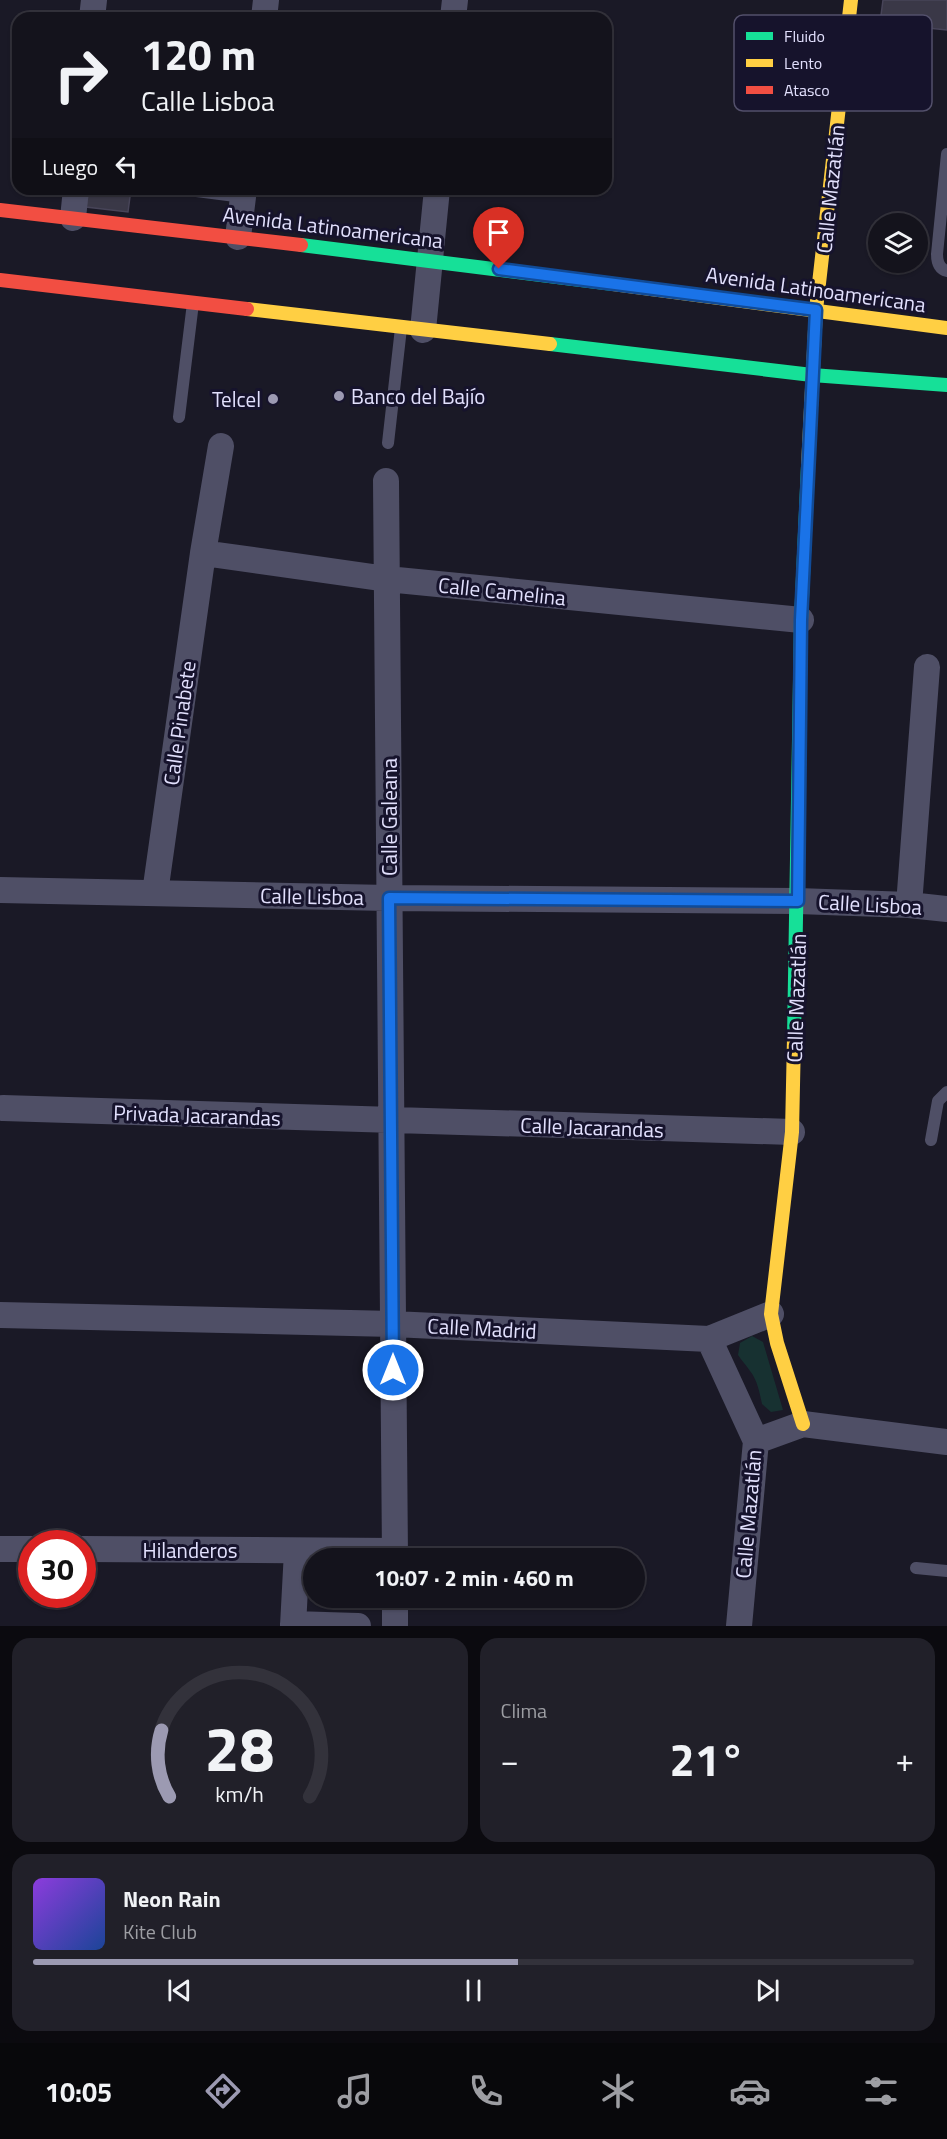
<!DOCTYPE html>
<html lang="es">
<head>
<meta charset="utf-8">
<style>
	body { margin:0; font-family:"Titillium Web",sans-serif; background:#212029; color:#f1f3f6; height:100vh; display:flex; flex-direction:column; font-size:22px; white-space:nowrap }
	* { box-sizing:border-box; margin:0 }
	p { font-size:20px; color:#9d9ea3 }
	.icon { flex:none; width:33px; height:33px; fill:none; stroke:currentColor; stroke-width:2; stroke-linecap:round; stroke-linejoin:round }
	.map { position:relative; height:1626px; overflow:hidden }
	.drawer { display:flex; flex-direction:column; gap:12px; padding:12px; background:#0b0a0f; flex:1 }
	.drawer>* { flex:none }
	.guide { position:absolute; left:12px; top:12px; width:600px; height:183px; border-radius:18px; box-shadow:0 2px 4px #0004,0 0 0 2px #33323b; background:#14131c; color:#f1f3f6; overflow:hidden }
	.buttons { position:absolute; left:868px; top:213px; display:grid; gap:12px }
	.buttons a { display:grid; place-items:center; width:60px; height:60px; border-radius:50%; background:#14131c; box-shadow:0 2px 4px #0004,0 0 0 2px #33323b; font-size:30px }
	.speed { position:absolute; left:18px; top:1530px; display:flex; gap:12px; font-size:30px; font-weight:700; text-align:center }
	.speed>* { display:grid; place-content:center; width:78px; height:78px; border-radius:50%; background:#14131c; box-shadow:0 2px 4px #0004,0 0 0 2px #33323b; line-height:1 }
	.speed .limit { border:9px solid #d22; background:#fff; color:#111 }
	.pin { position:absolute; display:grid; place-items:center; width:51px; height:51px; color:#fff; margin:-62px -26px; border-radius:50% 50% 50% 0; rotate:-45deg; box-shadow:0 0 6px #0007 }
	.pin .icon { rotate:45deg }
	.me { position:absolute; width:66px; margin:-33px; rotate:0deg; stroke-linejoin:round; filter:drop-shadow(0 0 4px #0008) }
	.turn { display:flex; align-items:center; gap:21px; height:126px; padding:0 30px; font-size:27px }
	.turn .icon { width:78px; height:78px; stroke-width:2.5 }
	.turn b { display:block; font-size:42px; line-height:51px }
	.then { display:flex; align-items:center; height:57px; padding:0 30px; background:#0003; gap:12px; font-size:22px }
	.big { font-size:45px; font-weight:700; line-height:1.1 }
	.drawer .tile { flex:1; display:flex; flex-direction:column; justify-content:center; gap:9px; min-width:0; padding:0 21px; border-radius:18px; background:#212029 }
	.drawer .dial { align-items:center; gap:0 }
	.dial svg { height:156px; overflow:visible; fill:none; stroke:#33323b; stroke-width:7; stroke-linecap:round; text-anchor:middle }
	.dial text { fill:#f1f3f6; stroke:none }
	.song { display:flex; align-items:center; gap:18px }
	.cover { width:72px; height:72px; border-radius:9px; background:linear-gradient(135deg,hsl(270 70% 55%),hsl(220 70% 35%)) }
	.played { height:6px; border-radius:3px; background:linear-gradient(90deg,#9c9ab2 55%,#33323b 55%) }
	.keys { display:flex; justify-content:space-around; direction:ltr }
	.heat { display:flex; justify-content:space-between; align-items:center; font-size:33px; direction:ltr }
	.drawer .tiles { flex:1; display:grid; gap:12px; grid-template-columns:1fr 1fr }
	.tile:last-child { grid-column:span 2 }
	.trip { position:absolute; left:303px; top:1548px; width:342px; height:60px; border-radius:30px; background:#14131c; box-shadow:0 2px 4px #0004,0 0 0 2px #33323b; font-weight:700; line-height:60px; text-align:center }
	.dock { display:flex; height:96px; justify-content:space-around; align-items:center; background:#08080b; color:#9d9ea3 }
	.dock .icon { width:42px; height:42px }
	.dock .on { color:#9c9ab2 }
	.dock b { font-size:27px; color:#f1f3f6 }
	.map>svg:first-child { display:block }
	.green { fill:#173131 }
	.building { fill:#3a3847; stroke:#474458; stroke-width:1.5 }
	.lines { fill:none; stroke-linecap:round; stroke-linejoin:round }
	.lane { stroke:#4f4f66; stroke-width:12 }
	.street { stroke:#4f4f66; stroke-width:26 }
	.fast { stroke:#16e098; stroke-width:14 }
	.slow { stroke:#ffcf43; stroke-width:14 }
	.jam { stroke:#f24e42; stroke-width:14 }
	.route-casing { stroke:#114b97; stroke-width:15 }
	.route { stroke:#1a73e8; stroke-width:10 }
	.poi-dot { fill:#9c9ab2; stroke:#16132c; stroke-width:2 }
	.labels { text-anchor:middle; dominant-baseline:central; stroke-width:6; stroke-linejoin:round; paint-order:stroke }
	.street-label { font-size:21px; fill:#e2e0fd; stroke:#16132c }
	.poi-label { font-size:21px; fill:#e2e0fd; stroke:#16132c; text-anchor:start }
	.key { fill:#16132c; stroke:#53506b; stroke-width:1.5 }
	.key-label { font-size:16px; fill:#e2e0fd }
</style>
</head>
<body>
<div class="map">
<svg width="947" height="1626" viewBox="0 0 947 1626">
	<rect width="100%" height="100%" fill="#1a1926"/>
	<path class="green" d="M752,1336L763,1342L783,1410L771,1412L762,1404C760,1394 757,1379 750,1371C746,1365 742,1361 738,1355L740,1343Z"/>
	<path class="building" d="M883,0H947V30L880,23Z
		M89,189H131L128,212L86,207Z"/>
	<g class="lines">
		<path class="lane" d="M947,154L937,254C937,262 939,269 947,271
			M181,189L243,197
			M179,417L193,303
			M388,443L401,328
			M931,1140L938,1101L947,1092
			M916,1568L947,1571"/>
		<path class="street" d="M92,18L94,0
			M264,18L266,0
			M453,18L455,0
			M73,218L76,189
			M238,237L244,189
			M423,330L437,189
			M386,481L395,1558
			M203,553L387,579L801,620
			M0,890L389,898L798,901L909,905L947,909
			M155,893L203,553L221,446
			M909,905L927,667
			M3,1108L792,1132
			M0,1315L393,1324L709,1339L771,1314
			M709,1339L756,1441L739,1626
			M756,1441L803,1424L947,1442
			M0,1549H32
			M82,1549L395,1551
			M395,1598V1626
			M293,1624L358,1626
			M293,1626L297,1551"/>
		<path class="fast" d="M301,245L613,284
			M550,344L812,375L947,385
			M794,1038L801,620L808,466"/>
		<path class="slow" d="M613,284L947,328
			M247,309L550,344
			M808,466L816,310L851,0
			M794,1038L792,1132L771,1314L777,1343L803,1424"/>
		<path class="jam" d="M0,210L301,245
			M0,280L247,309"/>
	</g>
	<g class="lines">
		<g class="route-casing">
			<path id="route" d="M393,1370L389,898L798,901L801,620L816,310L499,269"/>
		</g>
		<use href="#route" class="route"/>
	</g>
	<g class="poi-dot">
		<circle cx="339" cy="396" r="6"/>
		<circle cx="273" cy="399" r="6"/>
	</g>
	<g class="labels">
		<g class="street-label">
			<text transform="translate(830 189) rotate(-84)">Calle Mazatlán</text>
			<text transform="translate(333 227) rotate(7)">Avenida Latinoamericana</text>
			<text transform="translate(816 289) rotate(8)">Avenida Latinoamericana</text>
			<text transform="translate(502 591) rotate(6)">Calle Camelina</text>
			<text transform="translate(179 723) rotate(-82)">Calle Pinabete</text>
			<text transform="translate(389 817) rotate(-90)">Calle Galeana</text>
			<text transform="translate(312 896) rotate(1)">Calle Lisboa</text>
			<text transform="translate(870 904) rotate(3)">Calle Lisboa</text>
			<text transform="translate(796 998) rotate(-88)">Calle Mazatlán</text>
			<text transform="translate(197 1115) rotate(2)">Privada Jacarandas</text>
			<text transform="translate(592 1127) rotate(2)">Calle Jacarandas</text>
			<text transform="translate(482 1328) rotate(3)">Calle Madrid</text>
			<text transform="translate(748 1514) rotate(-85)">Calle Mazatlán</text>
			<text x="190" y="1550">Hilanderos</text>
		</g>
		<g class="poi-label">
			<text x="351" y="396">Banco del Bajío</text>
			<text x="261" y="399" text-anchor="end">Telcel</text>
		</g>
	</g>
	<rect x="734" y="15" width="198" height="96" rx="9" class="key"/>
	<rect x="746" y="32" width="27" height="8" fill="#16e098"/>
	<rect x="746" y="59" width="27" height="8" fill="#ffcf43"/>
	<rect x="746" y="86" width="27" height="8" fill="#f24e42"/>
	<g class="key-label">
		<text x="784" y="42">Fluido</text>
		<text x="784" y="69">Lento</text>
		<text x="784" y="96">Atasco</text>
	</g>
</svg>
<div class="buttons">
<a><svg class="icon" aria-label="layers" viewBox="0 0 24 24"><path d="M12 4l9 5-9 5-9-5zM3 14l9 5 9-5"/></svg></a>
</div>
<div class="speed"><div class="limit">30</div></div>
<div class="pin" style="left:499px;top:269px;background:#d93025"><svg class="icon" aria-label="arrive" viewBox="0 0 24 24"><path d="M6 21V4h12l-3 4 3 4H6"/></svg></div>
<svg class="me" style="left:393px;top:1370px" viewBox="-20 -20 40 40"><circle r="17" fill="#1a73e8" stroke="#fff" stroke-width="3"/><path d="M0-11L8 9 0 5-8 9z" fill="#fff"/></svg>
<div class="trip">10:07 · 2 min · 460 m</div>
<div class="guide">
<div class="turn"><svg class="icon" aria-label="right" viewBox="0 0 24 24"><path d="M7 20v-9h11M14 6l5 5-5 5"/></svg><div><b>120 m</b>Calle Lisboa</div></div>
<div class="then">Luego<svg class="icon" aria-label="left" viewBox="0 0 24 24"><path d="M17 20v-9H6M10 6l-5 5 5 5"/></svg></div>
</div>
</div>
<section class="drawer">
<div class="tiles">
<div class="tile dial"><svg viewBox="0 0 100 80">
<path d="M14 69A42 42 0 1 1 86 69"/>
<path d="M14 69A42 42 0 0 1 10 35" stroke="#9c9ab2"/>
<text x="50" y="56" font-size="32" font-weight="700">28</text>
<text x="50" y="72" font-size="11">km/h</text>
</svg></div>
<div class="tile"><p>Clima</p>
<div class="heat"><a>−</a><b class="big">21°</b><a>+</a></div>
</div>
<div class="tile">
<div class="song"><i class="cover"></i><div><b>Neon Rain</b><p>Kite Club</p></div></div>
<div class="played"></div>
<div class="keys"><svg class="icon" aria-label="previous" viewBox="0 0 24 24"><path d="M18 5L8 12l10 7zM5 5v14"/></svg><svg class="icon" aria-label="pause" viewBox="0 0 24 24"><path d="M8 5v14M16 5v14"/></svg><svg class="icon" aria-label="next" viewBox="0 0 24 24"><path d="M6 5l10 7-10 7zM19 5v14"/></svg></div>
</div>
</div>
</section>
<nav class="dock">
<b>10:05</b>
<svg class="icon on" aria-label="directions" viewBox="0 0 24 24"><path d="M12 3l9 9-9 9-9-9zM9 14v-3h6M13 9l2 2-2 2"/></svg>
<svg class="icon" aria-label="music" viewBox="0 0 24 24"><path d="M9 18V5l10-2v13"/><circle cx="6" cy="18" r="3"/><circle cx="16" cy="16" r="3"/></svg>
<svg class="icon" aria-label="phone" viewBox="0 0 24 24"><path d="M5 4h4l2 5-3 2q2 4 5 5l2-3 5 2v4C11 20 4 13 5 4z"/></svg>
<svg class="icon" aria-label="climate" viewBox="0 0 24 24"><path d="M12 3v18M4 7l16 10M4 17L20 7"/></svg>
<svg class="icon" aria-label="car" viewBox="0 0 24 24"><path d="M5 17H2v-5l4-1 3-4h7l3 4 3 1v5h-3M9 17h6M6 11h13"/><circle cx="7" cy="17" r="2"/><circle cx="17" cy="17" r="2"/></svg>
<svg class="icon" aria-label="filters" viewBox="0 0 24 24"><path d="M4 7h16M4 17h16"/><circle cx="9" cy="7" r="2"/><circle cx="15" cy="17" r="2"/></svg>
</nav>
</body>
</html>
